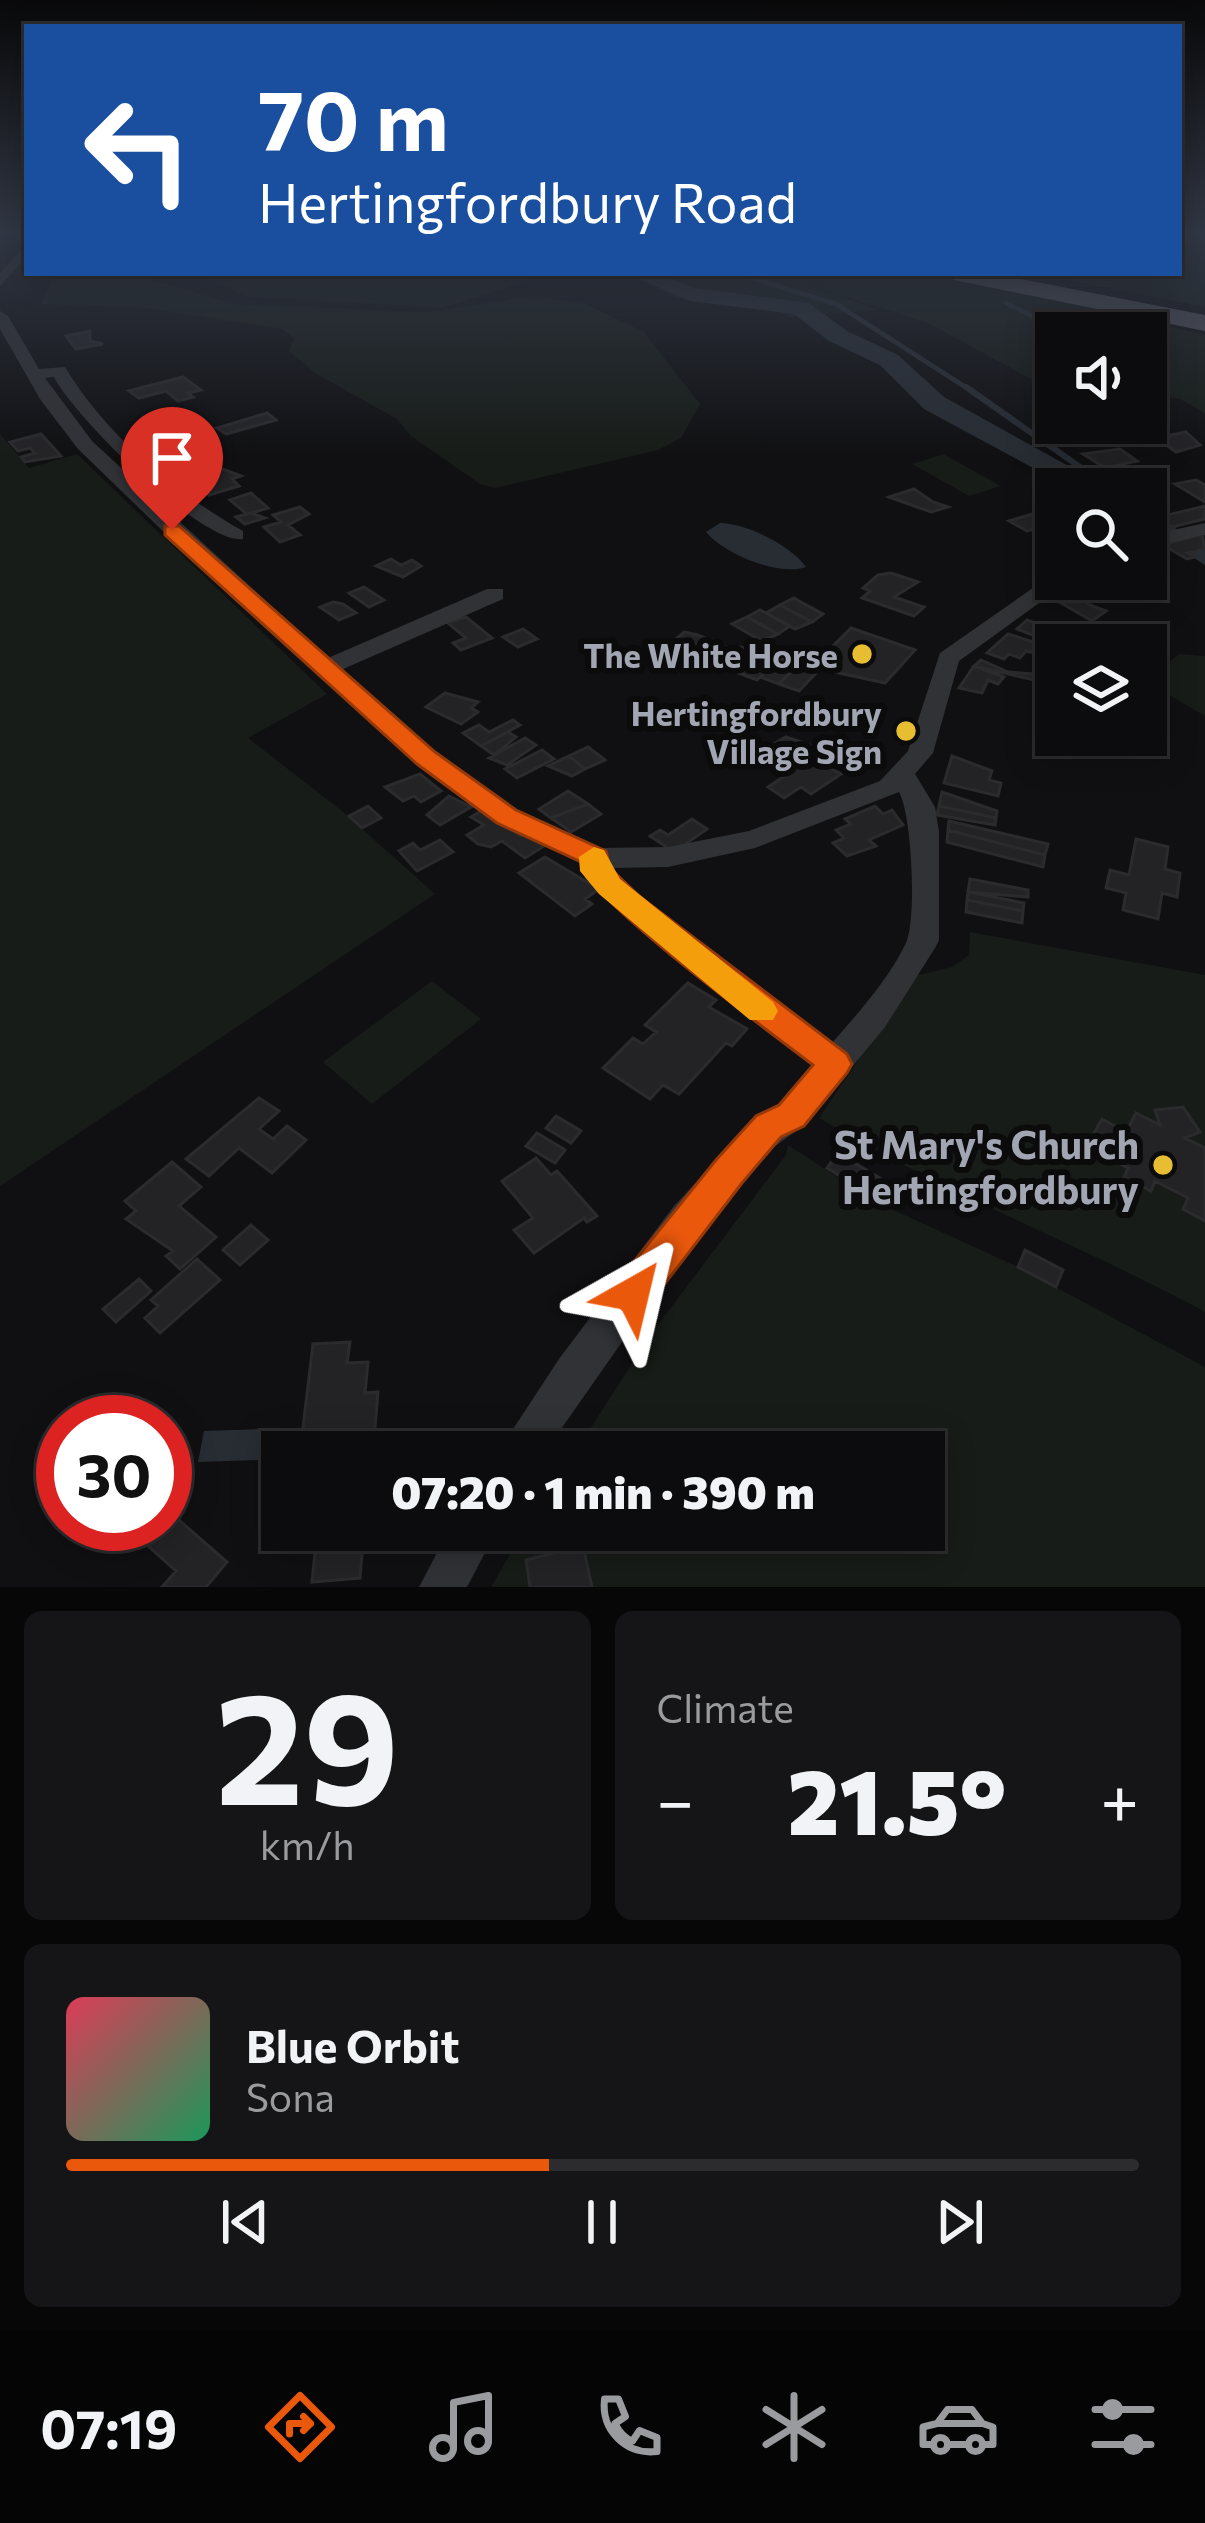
<!DOCTYPE html>
<html lang="en">
<head>
<meta charset="utf-8">
<style>
	body { margin:0; font-family:Commissioner,sans-serif; background:#151517; color:#f1f3f6; height:100vh; display:flex; flex-direction:column; font-size:45px; white-space:nowrap }
	* { box-sizing:border-box; margin:0 }
	p { font-size:39px; color:#9a9b9e }
	.icon { flex:none; width:66px; height:66px; fill:none; stroke:currentColor; stroke-width:2; stroke-linecap:round; stroke-linejoin:round }
	.map { position:relative; height:1587px; overflow:hidden }
	.side { display:flex; flex-direction:column; gap:24px; padding:24px; background:#070708; flex:1 }
	.side>* { flex:none }
	.hud { position:absolute; left:24px; top:24px; width:1158px; height:252px; border-radius:0px; box-shadow:0 6px 30px #0003,0 0 0 3px #2c2c2e; background:#1a4fa0; color:#fff; overflow:hidden }
	.controls { position:absolute; left:1035px; top:312px; display:grid; gap:24px }
	.controls a { display:grid; place-items:center; width:132px; height:132px; border-radius:0px; background:#0c0c0e; box-shadow:0 6px 30px #0003,0 0 0 3px #2c2c2e; font-size:60px }
	.speed { position:absolute; left:36px; top:1395px; display:flex; gap:24px; font-size:60px; font-weight:700; text-align:center }
	.speed>* { display:grid; place-content:center; width:156px; height:156px; border-radius:50%; background:#0c0c0e; box-shadow:0 6px 30px #0003,0 0 0 3px #2c2c2e; line-height:1 }
	.speed .limit { border:18px solid #d22; background:#fff; color:#111 }
	.pin { position:absolute; display:grid; place-items:center; width:102px; height:102px; color:#fff; margin:-123px -51px; border-radius:50% 50% 50% 0; rotate:-45deg; box-shadow:0 0 12px #0007 }
	.pin .icon { rotate:45deg }
	.me { position:absolute; width:132px; margin:-66px; rotate:37deg; stroke-linejoin:round; filter:drop-shadow(0 0 9px #0008) }
	.turn { display:flex; align-items:center; gap:42px; height:252px; padding:0 36px; font-size:54px }
	.turn .icon { width:156px; height:156px; stroke-width:2.5 }
	.turn b { display:block; font-size:84px; line-height:102px }
	.big { font-size:90px; font-weight:800; line-height:1.1 }
	.side .card { flex:1; display:flex; flex-direction:column; justify-content:center; gap:18px; min-width:0; padding:0 42px; border-radius:18px; background:#151517 }
	.side .dial { align-items:center; gap:0 }
	.dial b { font-size:156px; line-height:1 }
	.song { display:flex; align-items:center; gap:36px }
	.cover { width:144px; height:144px; border-radius:18px; background:linear-gradient(135deg,hsl(350 70% 55%),hsl(150 70% 35%)) }
	.played { height:12px; border-radius:6px; background:linear-gradient(90deg,#ea580c 45%,#2c2c2e 45%) }
	.keys { display:flex; justify-content:space-around; direction:ltr }
	.heat { display:flex; justify-content:space-between; align-items:center; font-size:66px; direction:ltr }
	.side .tiles { flex:1; display:grid; gap:24px; grid-template-columns:1fr 1fr }
	.card:last-child { grid-column:span 2 }
	.trip { position:absolute; left:261px; top:1431px; width:684px; height:120px; border-radius:0px; background:#0c0c0e; box-shadow:0 6px 30px #0003,0 0 0 3px #2c2c2e; font-weight:800; line-height:120px; text-align:center }
	.tabs { display:flex; height:192px; justify-content:space-around; align-items:center; background:#050506; color:#9a9b9e }
	.tabs .icon { width:84px; height:84px }
	.tabs .selected { color:#ea580c }
	.tabs b { font-size:54px; color:#f1f3f6 }
	.map>svg:first-child { display:block }
	.green { fill:#171c18 }
	.water { fill:#282d34 }
	.lines { fill:none; stroke-linecap:round; stroke-linejoin:round }
	.stream-far1 { stroke:#282d34; stroke-width:4.5 }
	.stream { stroke:#282d34; stroke-width:6 }
	.river { fill:#282d34; fill-rule:evenodd }
	.building { fill:#232326; stroke:#2b2a2d; stroke-width:3 }
	.minor { fill:#313236; fill-rule:evenodd }
	.trunk { fill:#56565e; fill-rule:evenodd }
	.route { fill:#ea580c; stroke:#983908; stroke-width:3 }
	.slow { fill:#f59e0b }
	.poi-dot { fill:#e7bd32; stroke:#0b0b0c; stroke-width:4.5 }
	.labels { text-anchor:middle; dominant-baseline:central; stroke-width:12; stroke-linejoin:round; paint-order:stroke }
	.poi-label { font-size:33px; font-weight:bold; fill:#a2a5b2; stroke:#0b0b0c; text-anchor:end }
	.near-poi-label { font-size:39px; font-weight:bold; fill:#a2a5b2; stroke:#0b0b0c; text-anchor:end }
</style>
</head>
<body>
<div class="map">
<svg width="1205" height="1587" viewBox="0 0 1205 1587">
	<rect width="100%" height="100%" fill="#101012"/>
	<path class="green" d="M1179,235H1205V307L1033,273H1179Z
		M56,273H131L234,304L427,312L536,296L586,304L644,332L700,404L681,438L658,450L495,488L480,484L411,436L397,419L315,373L289,351L294,338L282,329L144,308L41,304Z
		M193,273H553L441,308L246,296Z
		M624,273H937L1151,315L1109,333H1056V377L1040,384L928,323L809,285L879,310L791,317L768,306L676,298Z
		M1155,323L1205,335V413L1180,399L1146,393V333H1128Z
		M0,434L29,468L77,454L327,694L248,738L342,811L435,894L0,1186Z
		M943,454L1001,486L969,496L912,464Z
		M1179,654L1205,656V716L1157,688L1162,668Z
		M970,932L1205,975V1312C1078,1243 943,1193 819,1118L915,976L952,967L969,955Z
		M432,981L481,1019L372,1104L323,1062Z
		M788,1145L874,1201L1018,1267L1205,1367V1587H491L524,1530H924V1452H575L654,1330L786,1155Z"/>
	<path class="water" d="M720,523C746,523 792,546 806,567C778,577 723,553 706,532Z
		M263,1429L259,1460L198,1462L204,1431Z"/>
	<g class="lines">
		<path class="stream-far1" d="M736,273L836,304L970,390
			M1006,303L1067,333"/>
		<path class="stream" d="M966,387L1110,488"/>
		<path class="river" d="M626,273H657L694,288L809,303L847,331L898,355L944,397L1110,489H1072L924,409L880,365L829,341L794,314L690,301Z
			M1146,509L1177,527L1172,534L1146,531Z
			M1205,543V565L1183,551L1187,544Z"/>
	</g>
	<path class="building" d="M90,331V341L103,344L76,349L66,336Z
		M183,377L201,390L188,393L193,397L178,401L166,391L139,398L129,391Z
		M267,413L276,420L226,434L217,428Z
		M1186,432L1200,445L1176,452L1157,438Z
		M41,434L61,456L25,462L21,457L35,453L30,448L18,451L10,442Z
		M195,440L211,453L192,459L199,465L170,473L147,453Z
		M1120,449L1137,461L1105,468L1083,454Z
		M217,467L241,476L232,479L239,486L209,495L202,489L212,486L200,472Z
		M1196,480L1205,485V502L1175,484Z
		M914,489L933,502L948,507L931,512L889,497Z
		M251,493L268,508L251,513L265,518L245,524L236,517L247,514L230,500Z
		M1146,502L1168,515L1205,506V519L1172,527L1146,511Z
		M300,507L309,514L288,525L300,535L280,542L264,527L281,522L273,515Z
		M1039,512L1050,518L1039,528L1027,531L1009,521Z
		M1202,534L1205,549L1188,553L1195,557L1187,559L1163,545Z
		M391,559L401,565L412,560L421,566L403,577L376,566Z
		M891,573L918,582L894,597L924,607L914,616L862,598L870,591L863,588L878,575Z
		M364,587L384,600L369,607L349,593Z
		M1067,593L1095,607L1106,611L1092,621L1056,600Z
		M794,598L799,601L823,614L812,622L780,605Z
		M333,602L343,604L356,613L339,620L320,607Z
		M780,605L812,622L795,629L766,613Z
		M760,610L766,613L790,626L778,634L747,617Z
		M466,617L492,638L461,650L453,643L466,638L448,623Z
		M747,617L778,634L762,641L732,624Z
		M1027,620L1058,632L1050,641L1057,643L1056,649L1034,643L1038,637L1017,629Z
		M851,628L915,650L885,683L826,670L821,666L837,649L832,647Z
		M523,629L537,639L518,647L503,637Z
		M684,632L698,635L728,648L713,662L669,645Z
		M1008,634L1056,649V658L1026,651L1020,658L1009,654L1004,659L987,653Z
		M740,647L759,652L738,673L719,666Z
		M759,652L777,660L757,680L738,673Z
		M781,657L800,663L779,684L760,677Z
		M981,660L1008,672L1033,674L1034,680L974,666Z
		M800,663L818,671L799,691L779,684Z
		M974,666L1004,677L998,684L988,680L982,693L959,688Z
		M445,693L478,702L471,708L478,712L461,724L426,707Z
		M513,720L520,725L481,746L463,733L479,725L489,732Z
		M508,732L516,737L494,755L481,746Z
		M1078,735H1107L1130,749L1123,756L1101,750Z
		M786,737L813,746L807,750L814,758L841,774L811,794L801,787L784,798L768,787L801,765L770,746Z
		M525,738L536,745L507,765L489,758Z
		M588,747L605,760L585,769L569,756Z
		M542,750L554,759L517,778L505,769Z
		M569,756L585,769L572,776L548,766Z
		M952,756L992,771L989,780L1001,783L998,796L944,783Z
		M420,774L441,791L421,802L414,796L403,801L385,787Z
		M568,791L588,804L551,818L539,809Z
		M942,792L997,811L996,818L939,806Z
		M449,796L471,807L440,825L427,815Z
		M588,804L601,814L571,832L551,818Z
		M368,806L381,818L362,828L349,816Z
		M875,806L883,814L892,810L903,825L869,840L876,846L847,856L833,843L844,838L836,830L851,824L845,819Z
		M939,806L996,818L995,825L937,815Z
		M481,811L521,836L525,833L544,846L525,858L502,841L491,847L478,844L467,835L484,825L471,817Z
		M692,819L707,829L674,852L650,836L660,830L668,835Z
		M949,821L1048,844L1045,855L948,830Z
		M948,830L1045,855L1043,867L947,842Z
		M1136,839L1168,847L1165,869L1180,873L1177,897L1162,893L1158,919L1123,910L1126,893L1106,888L1110,870L1129,875Z
		M440,840L453,852L417,871L399,851L413,843L420,850Z
		M545,857L599,889L585,899L592,904L575,916L519,873Z
		M970,879L1028,890V897L968,892Z
		M968,892L1024,903L1023,911L967,900Z
		M967,900L1023,911L1022,923L966,912Z
		M688,983L716,1000L709,1007L747,1029L732,1046L726,1043L679,1094L663,1085L650,1099L603,1068L633,1038L643,1044L656,1032L645,1025Z
		M259,1098L279,1111L259,1129L273,1139L287,1126L306,1140L272,1173L239,1148L209,1176L186,1159Z
		M1183,1107L1200,1132L1185,1138L1205,1148V1221L1183,1209L1188,1198L1155,1181L1151,1191L1124,1177L1128,1168L1115,1161L1117,1156L1089,1142L1102,1119L1126,1132L1136,1113L1160,1125L1155,1110Z
		M556,1116L581,1131L571,1143L546,1128Z
		M537,1133L565,1150L555,1163L526,1146Z
		M838,1153L903,1192L892,1208L827,1168Z
		M536,1158L551,1175L557,1171L597,1216L587,1222L584,1218L534,1253L514,1230L533,1218L502,1181Z
		M172,1162L201,1187L179,1206L216,1237L180,1269L166,1256L173,1251L126,1219L136,1211L125,1201Z
		M251,1225L268,1240L240,1265L223,1250Z
		M1025,1250L1063,1270L1056,1287L1018,1267Z
		M197,1259L220,1280L160,1333L145,1318L158,1306L151,1300Z
		M139,1279L151,1291L116,1322L103,1309Z
		M350,1342L347,1363L368,1362L365,1393L378,1392L373,1452H300L313,1344Z
		M172,1514L227,1562L206,1587H162L176,1571L146,1544Z
		M364,1530L360,1578L312,1582L317,1532Z
		M583,1546L592,1587H530L526,1560Z"/>
	<g class="lines">
		<path class="minor" d="M27,244V257L0,286V273Z
			M0,311L8,316L39,369L65,367C105,434 175,493 243,531V539C202,545 73,415 54,377L45,378L92,441L328,658L487,589H503V599L341,670L435,752L517,810L600,848L668,847L749,831L880,781L908,751L940,653L1053,574L1056,579H1072L959,661L933,753L915,774L935,807L939,832V940L935,948L885,1027L803,1126L774,1147L701,1229L545,1452H498L559,1359L674,1206L749,1126L779,1106L813,1065L670,956L585,878L581,863L497,822L417,764L231,597L78,449L40,399L0,329ZM899,792C912,815 917,920 906,943C889,979 858,1013 832,1043L692,940L610,868L668,867L755,848Z
			M1205,523V535L1146,548V536Z
			M449,1530H497L467,1587H419Z"/>
		<path class="trunk" d="M942,273H990L1205,315V331L954,280Z"/>
	</g>
	<linearGradient id="sky" x2="0" y2="1"><stop stop-color="#09090a"/><stop offset="0.51" stop-color="#313744"/><stop offset="1" stop-color="#313744" stop-opacity="0"/></linearGradient>
	<rect width="1205" height="457" fill="url(#sky)"/>
	<path class="route" d="M165,526H179L435,752L516,810L606,851L610,868L639,896L847,1054L852,1064L847,1073L804,1126L781,1137L742,1183L647,1307L633,1312L619,1307L613,1294L619,1280L716,1160L756,1116L779,1105L813,1065C778,1038 580,893 581,862L497,823L417,764L165,535Z"/>
	<path class="slow" d="M594,847L604,850L620,879L773,1002L778,1011L773,1020H750L599,894L580,871L579,857Z"/>
	<g class="poi-dot">
		<circle cx="862" cy="654" r="12"/>
		<circle cx="906" cy="731" r="12"/>
		<circle cx="1163" cy="1165" r="12"/>
	</g>
	<g class="labels">
		<g class="poi-label">
			<text x="838" y="654">The White Horse</text>
			<text x="882" y="712">Hertingfordbury<tspan x="882" dy="38">Village Sign</tspan></text>
		</g>
		<g class="near-poi-label">
			<text x="1139" y="1143">St Mary's Church<tspan x="1139" dy="45">Hertingfordbury</tspan></text>
		</g>
	</g>
</svg>
<div class="controls">
<a><svg class="icon" aria-label="sound" viewBox="0 0 24 24"><path d="M4 9h4l5-4v14l-5-4H4zM17 9q2 3 0 6"/></svg></a>
<a><svg class="icon" aria-label="search" viewBox="0 0 24 24"><circle cx="10" cy="10" r="6"/><path d="M15 15l6 6"/></svg></a>
<a><svg class="icon" aria-label="layers" viewBox="0 0 24 24"><path d="M12 4l9 5-9 5-9-5zM3 14l9 5 9-5"/></svg></a>
</div>
<div class="speed"><div class="limit">30</div></div>
<div class="pin" style="left:172px;top:530px;background:#d93025"><svg class="icon" aria-label="arrive" viewBox="0 0 24 24"><path d="M6 21V4h12l-3 4 3 4H6"/></svg></div>
<svg class="me" style="left:633px;top:1294px" viewBox="-20 -20 40 40"><path d="M0-17L14 15 0 8-14 15z" fill="#ea580c" stroke="#fff" stroke-width="4"/></svg>
<div class="trip">07:20 · 1 min · 390 m</div>
<div class="hud">
<div class="turn"><svg class="icon" aria-label="left" viewBox="0 0 24 24"><path d="M17 20v-9H6M10 6l-5 5 5 5"/></svg><div><b>70 m</b>Hertingfordbury Road</div></div>
</div>
</div>
<section class="side">
<div class="tiles">
<div class="card dial"><b>29</b><p>km/h</p></div>
<div class="card"><p>Climate</p>
<div class="heat"><a>−</a><b class="big">21.5°</b><a>+</a></div>
</div>
<div class="card">
<div class="song"><i class="cover"></i><div><b>Blue Orbit</b><p>Sona</p></div></div>
<div class="played"></div>
<div class="keys"><svg class="icon" aria-label="previous" viewBox="0 0 24 24"><path d="M18 5L8 12l10 7zM5 5v14"/></svg><svg class="icon" aria-label="pause" viewBox="0 0 24 24"><path d="M8 5v14M16 5v14"/></svg><svg class="icon" aria-label="next" viewBox="0 0 24 24"><path d="M6 5l10 7-10 7zM19 5v14"/></svg></div>
</div>
</div>
</section>
<nav class="tabs">
<b>07:19</b>
<svg class="icon selected" aria-label="directions" viewBox="0 0 24 24"><path d="M12 3l9 9-9 9-9-9zM9 14v-3h6M13 9l2 2-2 2"/></svg>
<svg class="icon" aria-label="music" viewBox="0 0 24 24"><path d="M9 18V5l10-2v13"/><circle cx="6" cy="18" r="3"/><circle cx="16" cy="16" r="3"/></svg>
<svg class="icon" aria-label="phone" viewBox="0 0 24 24"><path d="M5 4h4l2 5-3 2q2 4 5 5l2-3 5 2v4C11 20 4 13 5 4z"/></svg>
<svg class="icon" aria-label="climate" viewBox="0 0 24 24"><path d="M12 3v18M4 7l16 10M4 17L20 7"/></svg>
<svg class="icon" aria-label="car" viewBox="0 0 24 24"><path d="M5 17H2v-5l4-1 3-4h7l3 4 3 1v5h-3M9 17h6M6 11h13"/><circle cx="7" cy="17" r="2"/><circle cx="17" cy="17" r="2"/></svg>
<svg class="icon" aria-label="filters" viewBox="0 0 24 24"><path d="M4 7h16M4 17h16"/><circle cx="9" cy="7" r="2"/><circle cx="15" cy="17" r="2"/></svg>
</nav>
</body>
</html>
